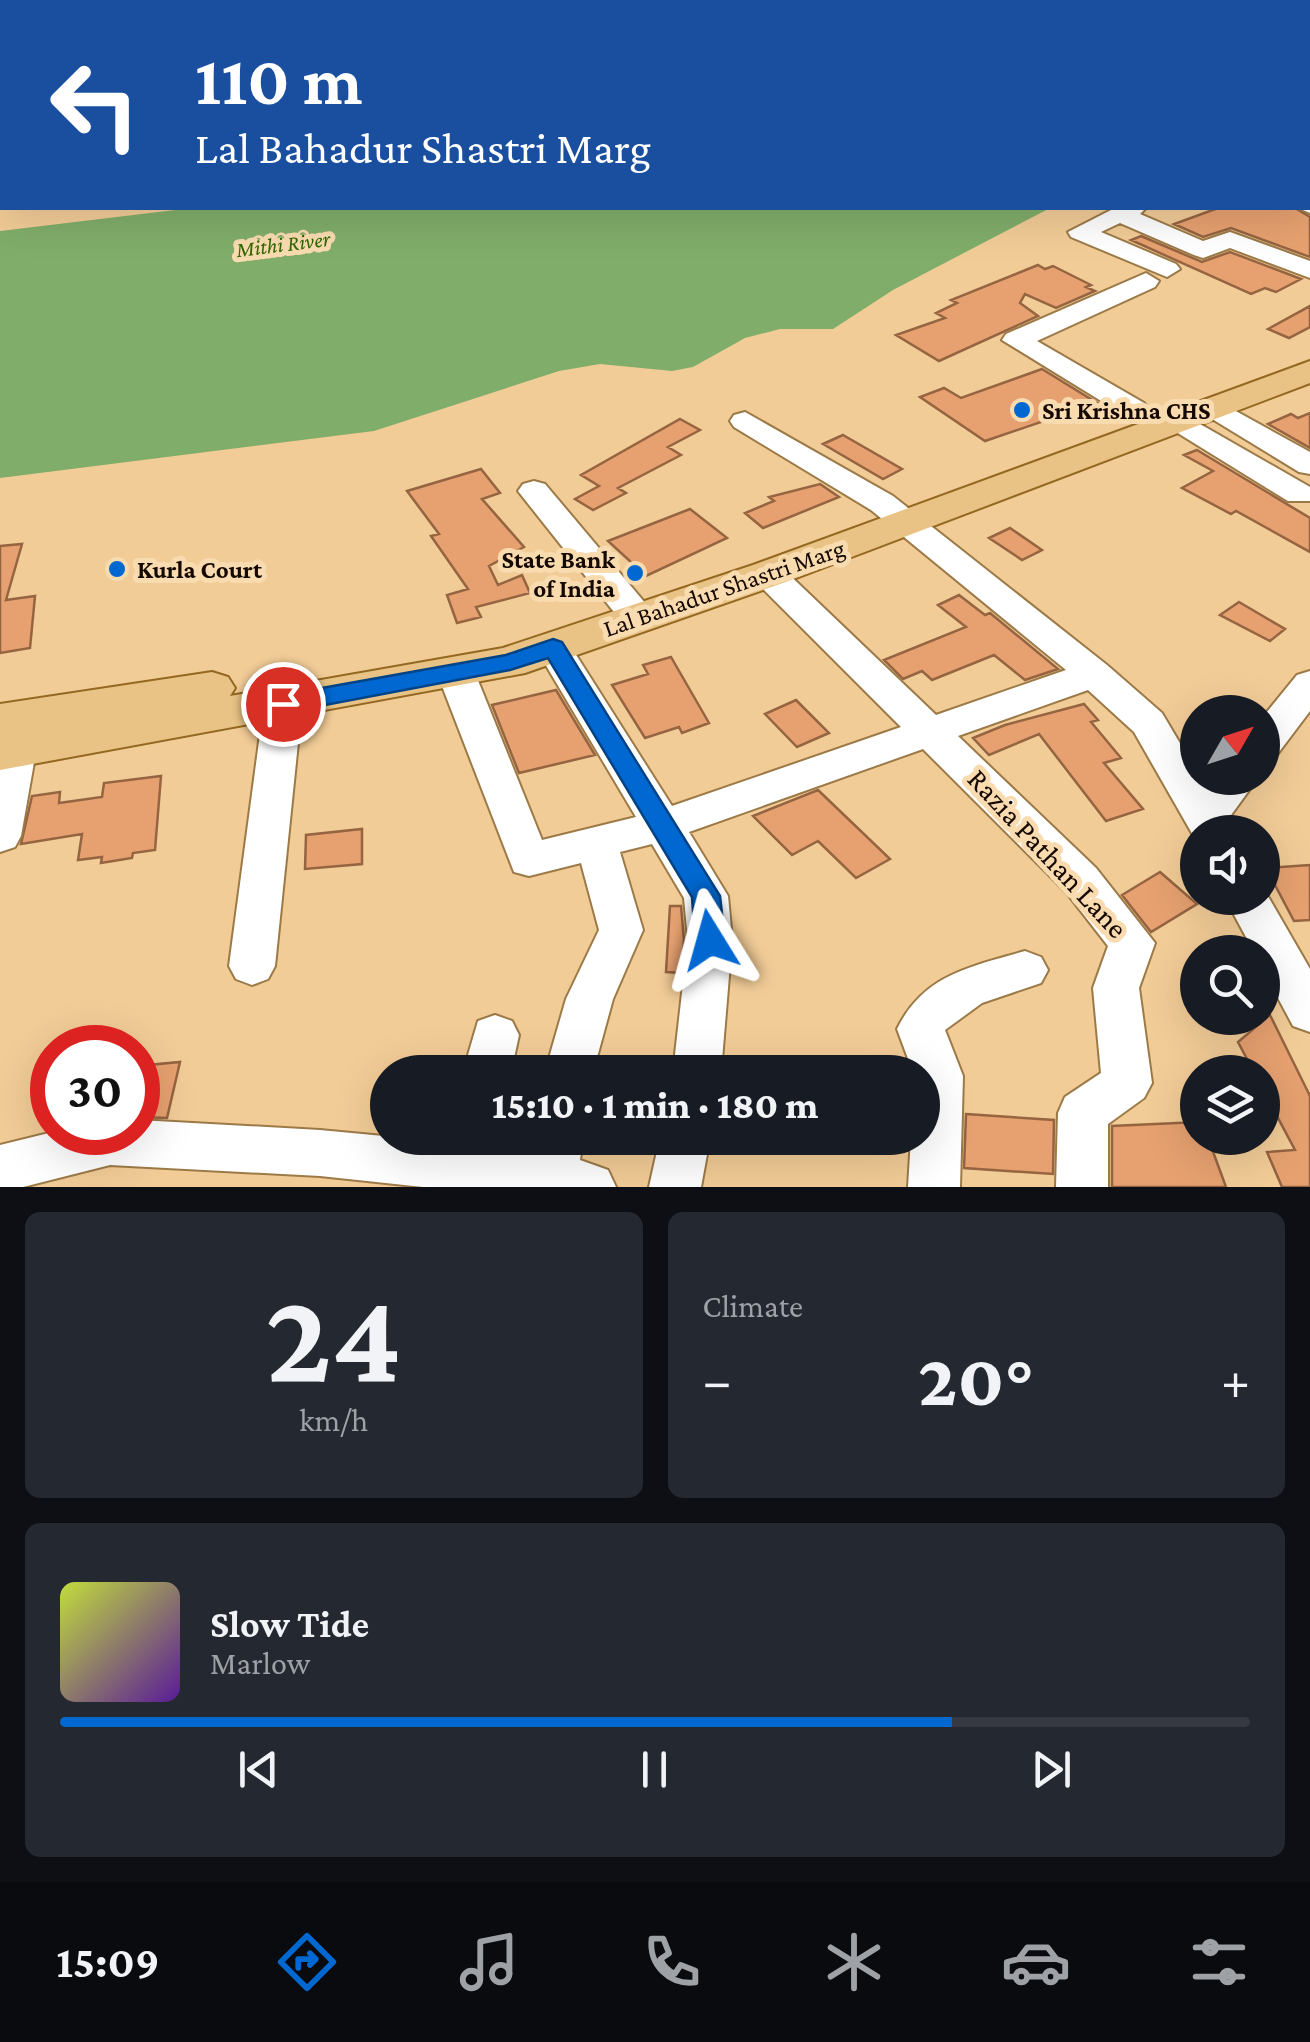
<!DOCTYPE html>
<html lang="en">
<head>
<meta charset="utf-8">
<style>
	body { margin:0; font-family:"Crimson Pro",serif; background:#242831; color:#f1f3f6; height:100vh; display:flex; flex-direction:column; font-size:38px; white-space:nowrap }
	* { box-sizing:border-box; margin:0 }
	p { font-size:32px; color:#9ea1a6 }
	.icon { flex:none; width:55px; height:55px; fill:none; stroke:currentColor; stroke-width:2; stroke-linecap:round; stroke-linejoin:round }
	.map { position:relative; height:1187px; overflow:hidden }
	.sheet { display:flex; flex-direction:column; gap:25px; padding:25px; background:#0d0f14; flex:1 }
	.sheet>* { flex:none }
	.banner { position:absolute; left:0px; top:0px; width:1310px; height:210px; box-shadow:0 10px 40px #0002; background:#1a4fa0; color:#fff; overflow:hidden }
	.needle { width:65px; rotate:51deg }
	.fabs { position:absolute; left:1180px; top:695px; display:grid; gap:20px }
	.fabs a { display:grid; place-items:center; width:100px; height:100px; border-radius:50%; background:#171b24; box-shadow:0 10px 40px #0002; font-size:50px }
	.speed { position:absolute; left:30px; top:1025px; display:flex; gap:20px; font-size:50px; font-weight:700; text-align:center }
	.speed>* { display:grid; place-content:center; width:130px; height:130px; border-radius:50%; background:#171b24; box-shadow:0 10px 40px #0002; line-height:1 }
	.speed .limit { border:15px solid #d22; background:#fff; color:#111 }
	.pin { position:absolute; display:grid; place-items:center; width:85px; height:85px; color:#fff; margin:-42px; border:5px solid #fff; border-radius:50%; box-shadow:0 2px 10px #0007 }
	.me { position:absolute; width:110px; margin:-55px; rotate:352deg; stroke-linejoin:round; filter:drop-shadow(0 0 8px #0008) }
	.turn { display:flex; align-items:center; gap:35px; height:210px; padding:0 30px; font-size:45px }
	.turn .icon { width:130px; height:130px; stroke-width:2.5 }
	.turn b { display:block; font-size:70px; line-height:85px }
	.big { font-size:75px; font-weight:800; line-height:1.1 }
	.sheet .widget { flex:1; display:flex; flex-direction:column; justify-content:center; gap:15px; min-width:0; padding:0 35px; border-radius:15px; background:#242831 }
	.sheet .dial { align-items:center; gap:0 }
	.dial b { font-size:130px; line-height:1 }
	.song { display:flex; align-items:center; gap:30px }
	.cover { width:120px; height:120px; border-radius:15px; background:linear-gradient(135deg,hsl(70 70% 55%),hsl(270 70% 35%)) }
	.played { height:10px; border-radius:5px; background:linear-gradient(90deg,#0068d0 75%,#363941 75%) }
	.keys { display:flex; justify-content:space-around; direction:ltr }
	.heat { display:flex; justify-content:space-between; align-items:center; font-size:55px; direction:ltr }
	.sheet .tiles { flex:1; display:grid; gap:25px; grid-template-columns:1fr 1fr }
	.widget:last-child { grid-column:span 2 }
	.trip { position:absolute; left:370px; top:1055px; width:570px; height:100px; border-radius:50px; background:#171b24; box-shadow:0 10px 40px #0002; font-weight:800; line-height:100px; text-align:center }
	.dock { display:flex; height:160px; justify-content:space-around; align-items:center; background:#090b0e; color:#9ea1a6 }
	.dock .icon { width:70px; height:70px }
	.dock .active { color:#0068d0 }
	.dock b { font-size:45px; color:#f1f3f6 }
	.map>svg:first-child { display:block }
	.water { fill:#80ad6a }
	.building { fill:#e7a170; stroke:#956441; stroke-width:2.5 }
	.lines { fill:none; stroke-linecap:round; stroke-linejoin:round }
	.minor-casing { stroke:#9c7a47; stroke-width:4 }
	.major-casing { stroke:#946821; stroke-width:4 }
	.path { stroke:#a78a64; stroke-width:2.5; stroke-dasharray:2.5 2.5; stroke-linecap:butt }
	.minor { fill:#fff; fill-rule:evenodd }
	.major { fill:#e8c385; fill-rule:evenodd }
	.route { fill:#0068d0; stroke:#004487; stroke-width:2.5 }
	.poi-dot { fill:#0068d0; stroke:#f9dbb0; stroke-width:4 }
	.labels { text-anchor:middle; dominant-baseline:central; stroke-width:10; stroke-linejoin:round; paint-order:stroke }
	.far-water-label { font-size:22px; font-style:italic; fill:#306700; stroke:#f9dbb0 }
	.poi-label { font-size:25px; font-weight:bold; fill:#150800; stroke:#f9dbb0; text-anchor:start }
	.street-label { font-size:25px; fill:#150800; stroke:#f9dbb0 }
	.near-street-label { font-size:30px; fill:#150800; stroke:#f9dbb0 }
</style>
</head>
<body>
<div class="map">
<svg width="1310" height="1187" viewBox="0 0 1310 1187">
	<rect width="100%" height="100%" fill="#f2cc97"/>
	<path class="water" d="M192,208H1050L893,290L833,329H780L745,338L693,367L672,371L600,364L559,371L374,431L0,478V231Z"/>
	<path class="building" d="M1218,208H1295L1310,217V257L1231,228L1203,237L1174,224Z
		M1141,236L1202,262L1230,252L1301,279L1276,292L1265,288L1251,294L1131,240Z
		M1038,265L1045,269L1053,266L1091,285L1086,287L1095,291L1056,308L1025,294L1020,303L1038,316L939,361L896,335L945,318L936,313L957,303L951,300Z
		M1310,306V327L1289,338L1268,329Z
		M1042,369L1097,403L985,441L920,397L944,388L961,398Z
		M1310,413V448L1268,424L1291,414L1298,418Z
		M680,419L700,430L668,447L681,455L618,488L626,493L593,510L575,499L599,486L581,475Z
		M843,435L902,469L883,479L823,444Z
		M1197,450L1310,518V552L1236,511L1231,514L1182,488L1213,471L1184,455Z
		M481,469L500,493L482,499L524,547L489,566L498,585L522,575L530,593L476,607L481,617L457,623L447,595L468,589L431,536L439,534L407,491Z
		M820,484L839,497L763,528L745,513L774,501L769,497Z
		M690,509L727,538L646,576L608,541Z
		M1010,528L1042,550L1022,560L989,538Z
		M22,544L6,600L35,596L30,648L0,653V546Z
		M959,595L985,615L990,613L1058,669L1025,680L994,655L932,680L922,671L903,679L884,660L966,627L938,605Z
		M1239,602L1285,629L1270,641L1220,615Z
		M671,657L709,723L682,733L679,727L645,738L612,685L648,674L643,665Z
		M556,690L595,755L519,773L492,705Z
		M796,700L829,733L797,747L765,714Z
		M1084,704L1098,720L1091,722L1121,758L1104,763L1143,809L1106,821L1039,734L989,755L973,738L1005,725Z
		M161,776L155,850L133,853L132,858L101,863L102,857L78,860L82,834L21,844L32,796L60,792L59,803L102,797L104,783Z
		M818,790L890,859L856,878L818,841L792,855L753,816Z
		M362,829V864L305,869L306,835Z
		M1310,865V920L1294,921L1266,868Z
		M1160,872L1197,904L1151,932L1122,895Z
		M670,906H681L684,940L681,973L666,972Z
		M1270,1015L1310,1096V1187H1282L1267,1152L1295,1150L1262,1088V1072H1254L1238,1042Z
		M180,1062L167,1118L138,1117V1066Z
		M966,1114L1054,1120L1053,1174L964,1168Z
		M1198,1122V1138H1208L1226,1187H1112V1126Z"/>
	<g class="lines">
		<g class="minor-casing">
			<path id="minor" d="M49,0H72L73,2H51Z
				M510,0H551L552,2H512Z
				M569,0H611L612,2H571Z
				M770,0H811L812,2H772Z
				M0,126L2,127V140H0Z
				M1308,138H1310V152H1308Z
				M1308,173L1310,174V188L1308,187Z
				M0,176H2V190H0Z
				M1308,198H1310V213L1298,208H1308Z
				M1146,208L1140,214L1203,241L1230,232L1310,261V278L1230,248L1203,258L1194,255L1120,223L1101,232L1176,264L1180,269L1167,277L1071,237L1068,232L1115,208Z
				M1146,273L1159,281L1155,287L1037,341L1144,403L1149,409L1144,415H1124L1002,340L1006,334Z
				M1214,399L1310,452V474L1299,472L1204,414L1199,408L1204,402Z
				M745,412L893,496L1107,665L1162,713L1207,789L1216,778H1258L1226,822L1232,832H1198V844L1134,732L1088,690L958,736L1096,868L1155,943L1139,988L1152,1083L1144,1098L1108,1124V1187H1056L1058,1113L1065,1097L1101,1073L1093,988L1108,946L1066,892L923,749L689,832L728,896L732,940L721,1072H673L688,940L684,898L652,844L620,852L643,930L613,999L593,1072H545L566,999L599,930L581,863L529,876L514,872L437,673L443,664L456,661L469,664L475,673L542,840L636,817L535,647L540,639L553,635L566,639L672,806L901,727L756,582L751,574L756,566L768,563L780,566L936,715L1066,670L871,510L734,427L730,421L734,415Z
				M1179,412L1310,487V501H1288L1168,427L1164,421L1168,415Z
				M534,481L545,484L651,610L656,618L651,626L638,629L625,626L518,491L523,484Z
				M1310,671V711L1276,756L1262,760V718L1297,675Z
				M283,691L296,695L302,704L275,966L268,979L252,985L236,979L229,966L264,704L270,695Z
				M16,737L30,741L36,751L21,836L15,847L0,852V745Z
				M1262,886L1310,969V1032L1293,1026L1262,968V952H1254L1225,898H1262Z
				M1025,951L1041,957L1048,970L1041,983L982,1003L945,1030L963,1076L960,1187H908L911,1138H922V1072H913L897,1029C924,974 971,967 1025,951Z
				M495,1015L512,1021L519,1035L511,1072H463L478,1021Z
				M138,1120L320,1130L447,1142L448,1138H498L496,1147L530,1150L533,1138H583L580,1160L608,1170L616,1187H423L320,1176L110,1165L23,1187H0V1145L53,1132H138Z
				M660,1138H710L701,1187H649Z"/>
		</g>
		<g class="major-casing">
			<path id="major" d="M1310,361V383L783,583L525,673L0,770V704L212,672L228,677L235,688L230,696L503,648L753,565Z"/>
		</g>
		<path class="path" d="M24,0L29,2
			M438,0L459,2
			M1146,2L1156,0
			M1229,2L1233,0"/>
		<use href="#minor" class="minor"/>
		<use href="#major" class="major"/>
	</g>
	<path class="route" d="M553,639L562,642L720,896L725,940L720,948L710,952L700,948L695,940L692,897L548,658L510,670L283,713L271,704L283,695L506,655Z"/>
	<g class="poi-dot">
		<circle cx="1022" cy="410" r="10"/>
		<circle cx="117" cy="569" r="10"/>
		<circle cx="635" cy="573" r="10"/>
	</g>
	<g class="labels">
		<g class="far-water-label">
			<text transform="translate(283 244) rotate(-7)">Mithi River</text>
		</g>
		<g class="poi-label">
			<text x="1042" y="410">Sri Krishna CHS</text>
			<text x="615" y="559" text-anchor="end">State Bank<tspan x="615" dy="29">of India</tspan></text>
			<text x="137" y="569">Kurla Court</text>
		</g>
		<g class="street-label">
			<text transform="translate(724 588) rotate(-19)">Lal Bahadur Shastri Marg</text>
		</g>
		<g class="near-street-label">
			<text transform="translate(1048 853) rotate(47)">Razia Pathan Lane</text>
		</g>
	</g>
</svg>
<div class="fabs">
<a><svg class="needle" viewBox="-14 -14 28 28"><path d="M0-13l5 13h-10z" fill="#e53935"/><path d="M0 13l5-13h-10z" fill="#9ea1a6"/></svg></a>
<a><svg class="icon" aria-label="sound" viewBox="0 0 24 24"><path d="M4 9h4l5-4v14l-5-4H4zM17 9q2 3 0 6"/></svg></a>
<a><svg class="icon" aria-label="search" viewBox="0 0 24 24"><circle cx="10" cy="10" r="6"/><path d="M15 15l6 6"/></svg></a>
<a><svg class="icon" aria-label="layers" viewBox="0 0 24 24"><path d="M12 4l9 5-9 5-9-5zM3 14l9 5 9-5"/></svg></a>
</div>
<div class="speed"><div class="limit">30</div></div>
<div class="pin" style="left:283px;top:704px;background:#d93025"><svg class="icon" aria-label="arrive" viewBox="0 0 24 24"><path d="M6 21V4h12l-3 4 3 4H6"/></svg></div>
<svg class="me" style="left:710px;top:940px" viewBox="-20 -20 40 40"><path d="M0-17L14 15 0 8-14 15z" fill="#0068d0" stroke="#fff" stroke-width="4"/></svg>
<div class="trip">15:10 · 1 min · 180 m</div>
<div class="banner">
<div class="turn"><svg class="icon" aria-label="left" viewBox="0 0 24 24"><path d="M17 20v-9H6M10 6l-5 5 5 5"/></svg><div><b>110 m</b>Lal Bahadur Shastri Marg</div></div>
</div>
</div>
<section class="sheet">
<div class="tiles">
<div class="widget dial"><b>24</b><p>km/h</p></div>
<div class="widget"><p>Climate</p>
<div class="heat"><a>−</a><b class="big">20°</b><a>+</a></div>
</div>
<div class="widget">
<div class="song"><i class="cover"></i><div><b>Slow Tide</b><p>Marlow</p></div></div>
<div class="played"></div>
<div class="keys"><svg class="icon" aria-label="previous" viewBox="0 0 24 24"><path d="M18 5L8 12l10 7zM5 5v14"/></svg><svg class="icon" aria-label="pause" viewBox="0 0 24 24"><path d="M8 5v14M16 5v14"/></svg><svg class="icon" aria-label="next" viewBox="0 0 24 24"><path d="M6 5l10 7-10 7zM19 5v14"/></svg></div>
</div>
</div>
</section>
<nav class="dock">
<b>15:09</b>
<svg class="icon active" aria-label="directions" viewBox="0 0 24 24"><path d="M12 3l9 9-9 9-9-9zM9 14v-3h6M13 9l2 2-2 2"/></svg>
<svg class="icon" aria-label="music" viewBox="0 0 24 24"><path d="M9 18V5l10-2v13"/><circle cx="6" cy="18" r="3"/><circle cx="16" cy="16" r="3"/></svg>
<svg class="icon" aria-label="phone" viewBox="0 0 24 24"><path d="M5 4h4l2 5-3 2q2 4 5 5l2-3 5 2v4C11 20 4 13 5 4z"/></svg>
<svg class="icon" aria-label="climate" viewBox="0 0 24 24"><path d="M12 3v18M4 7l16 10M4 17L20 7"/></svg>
<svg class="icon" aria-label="car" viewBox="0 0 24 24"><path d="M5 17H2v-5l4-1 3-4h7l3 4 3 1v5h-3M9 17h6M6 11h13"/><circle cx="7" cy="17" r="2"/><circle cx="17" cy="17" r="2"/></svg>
<svg class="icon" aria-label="filters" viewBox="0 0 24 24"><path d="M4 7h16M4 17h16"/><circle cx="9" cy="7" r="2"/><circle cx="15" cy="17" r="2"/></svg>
</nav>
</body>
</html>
